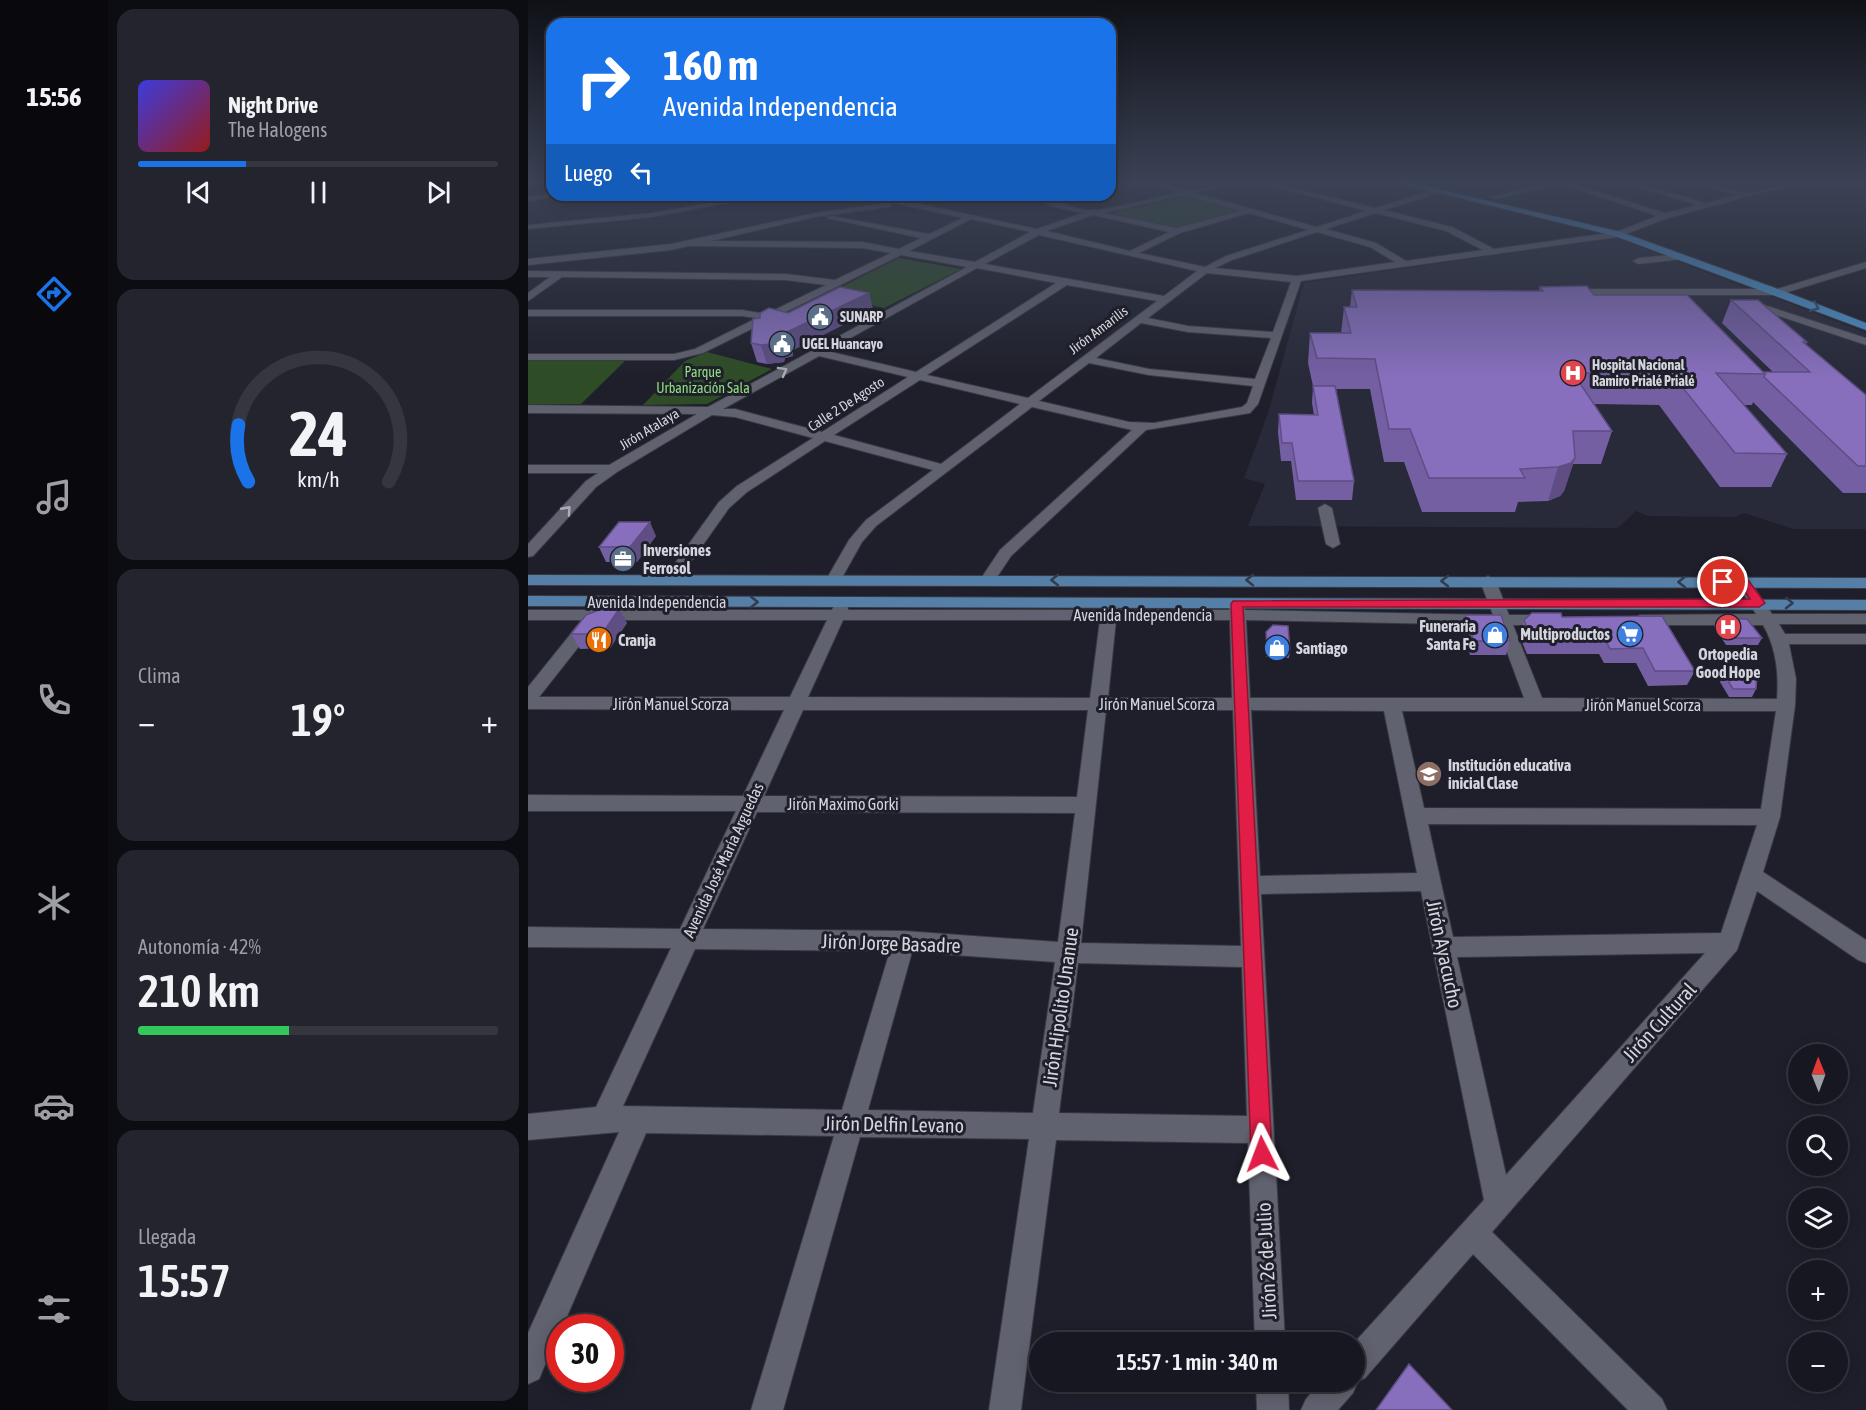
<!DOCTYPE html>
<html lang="es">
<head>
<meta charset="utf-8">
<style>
	body { margin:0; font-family:"Asap Condensed",sans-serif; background:#23242d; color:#f1f3f6; height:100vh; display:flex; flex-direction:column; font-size:22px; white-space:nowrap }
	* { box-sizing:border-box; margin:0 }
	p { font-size:20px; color:#9e9fa5 }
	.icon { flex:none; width:33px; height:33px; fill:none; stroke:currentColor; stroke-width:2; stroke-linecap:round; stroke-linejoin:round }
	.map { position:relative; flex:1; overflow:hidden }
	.sheet { display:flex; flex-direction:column; gap:9px; padding:9px; background:#0c0d12; width:420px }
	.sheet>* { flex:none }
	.banner { position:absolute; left:18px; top:18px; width:570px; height:183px; border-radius:18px; box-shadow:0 3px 15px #0003,0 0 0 2px #35363e; background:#1a73e8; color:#fff; overflow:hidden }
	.needle { width:39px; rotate:359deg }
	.tools { position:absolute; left:1260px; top:1044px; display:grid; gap:12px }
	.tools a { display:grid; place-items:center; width:60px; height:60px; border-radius:50%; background:#161720; box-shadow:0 3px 15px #0003,0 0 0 2px #35363e; font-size:30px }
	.speed { position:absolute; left:18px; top:1314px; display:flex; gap:12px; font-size:30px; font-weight:700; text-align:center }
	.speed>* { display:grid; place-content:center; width:78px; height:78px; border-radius:50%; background:#161720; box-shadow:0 3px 15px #0003,0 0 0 2px #35363e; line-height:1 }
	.speed .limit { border:9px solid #d22; background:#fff; color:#111 }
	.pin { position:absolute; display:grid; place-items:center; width:51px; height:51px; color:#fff; margin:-26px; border:3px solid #fff; border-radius:50%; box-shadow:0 2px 6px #0007 }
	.me { position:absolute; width:66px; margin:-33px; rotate:357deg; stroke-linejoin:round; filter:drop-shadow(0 0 4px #0008) }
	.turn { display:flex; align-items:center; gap:21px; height:126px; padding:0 18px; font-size:27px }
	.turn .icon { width:78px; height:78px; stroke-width:2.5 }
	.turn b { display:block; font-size:42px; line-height:51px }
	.then { display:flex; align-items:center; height:57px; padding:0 18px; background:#0003; gap:12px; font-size:22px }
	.big { font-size:45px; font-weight:600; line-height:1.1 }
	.sheet .widget { flex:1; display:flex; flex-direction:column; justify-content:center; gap:9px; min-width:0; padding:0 21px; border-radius:18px; background:#23242d }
	.sheet .dial { align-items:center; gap:0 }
	.dial svg { height:156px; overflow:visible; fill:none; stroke:#35363e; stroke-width:7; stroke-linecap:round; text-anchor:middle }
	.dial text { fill:#f1f3f6; stroke:none }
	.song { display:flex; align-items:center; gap:18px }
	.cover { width:72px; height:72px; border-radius:9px; background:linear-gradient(135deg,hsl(240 70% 55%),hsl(0 70% 35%)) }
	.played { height:6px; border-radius:3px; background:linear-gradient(90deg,#1a73e8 30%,#35363e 30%) }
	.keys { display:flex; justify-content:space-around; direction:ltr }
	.heat { display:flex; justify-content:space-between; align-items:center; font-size:33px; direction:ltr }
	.charge { height:9px; border-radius:4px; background:linear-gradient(90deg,#34c759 42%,#35363e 0) }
	.trip { position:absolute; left:501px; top:1332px; width:336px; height:60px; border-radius:30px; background:#161720; box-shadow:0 3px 15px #0003,0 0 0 2px #35363e; font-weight:600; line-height:60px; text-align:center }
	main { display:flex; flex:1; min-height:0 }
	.dock { display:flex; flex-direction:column; width:108px; justify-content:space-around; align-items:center; background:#09090d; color:#9e9fa5 }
	.dock .icon { width:42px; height:42px }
	.dock .current { color:#1a73e8 }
	.dock b { font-size:27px; color:#f1f3f6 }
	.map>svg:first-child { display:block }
	.built { fill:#282a39 }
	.green { fill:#2e4d26 }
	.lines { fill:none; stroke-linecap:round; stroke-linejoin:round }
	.minor-casing { stroke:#3a3a42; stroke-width:2 }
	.major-casing { stroke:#3a3a42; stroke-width:2 }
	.highway-casing { stroke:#3a3a42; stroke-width:2 }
	.minor { fill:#61626f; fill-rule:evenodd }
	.major { fill:#567fa7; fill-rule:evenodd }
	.highway { fill:#4e92cc; fill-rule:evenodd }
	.wall { fill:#745fa3 }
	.shaded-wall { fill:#5e4e84 }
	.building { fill:#876fbd; stroke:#5e4e84; stroke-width:1.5 }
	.oneway { stroke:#314d6b }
	.oneway2 { stroke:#acadb6 }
	.oneway3 { stroke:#2f3c50 }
	.route { fill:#e11d48; stroke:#92132f; stroke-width:1.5 }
	.labels { text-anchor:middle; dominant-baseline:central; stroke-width:6; stroke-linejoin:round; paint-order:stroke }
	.far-poi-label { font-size:14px; font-weight:bold; fill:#d4d5dc; stroke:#1e1f2a; text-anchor:start }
	.far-street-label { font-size:14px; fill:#d4d5dc; stroke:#1e1f2a }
	.far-park-label { font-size:14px; fill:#90de7f; stroke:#1e1f2a }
	.poi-label { font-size:16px; font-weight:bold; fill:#d4d5dc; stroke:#1e1f2a; text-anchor:start }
	.street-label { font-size:16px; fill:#d4d5dc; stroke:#1e1f2a }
	.near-street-label { font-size:20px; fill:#d4d5dc; stroke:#1e1f2a }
</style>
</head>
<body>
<main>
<nav class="dock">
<b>15:56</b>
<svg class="icon current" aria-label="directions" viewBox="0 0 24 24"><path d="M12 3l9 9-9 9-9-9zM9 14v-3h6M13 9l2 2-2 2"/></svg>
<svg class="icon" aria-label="music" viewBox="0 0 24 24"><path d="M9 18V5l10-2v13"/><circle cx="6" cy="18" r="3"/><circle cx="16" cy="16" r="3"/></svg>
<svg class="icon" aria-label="phone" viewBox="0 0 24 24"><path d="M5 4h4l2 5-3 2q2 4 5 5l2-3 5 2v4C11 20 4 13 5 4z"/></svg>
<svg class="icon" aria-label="climate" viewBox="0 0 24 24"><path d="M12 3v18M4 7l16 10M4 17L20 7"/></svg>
<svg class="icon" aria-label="car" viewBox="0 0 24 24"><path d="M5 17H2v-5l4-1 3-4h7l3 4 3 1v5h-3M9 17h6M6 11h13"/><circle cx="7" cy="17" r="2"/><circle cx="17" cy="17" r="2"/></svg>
<svg class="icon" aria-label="filters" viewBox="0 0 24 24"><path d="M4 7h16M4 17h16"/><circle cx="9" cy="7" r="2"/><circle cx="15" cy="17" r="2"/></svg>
</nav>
<section class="sheet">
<div class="widget">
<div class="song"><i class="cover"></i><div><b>Night Drive</b><p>The Halogens</p></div></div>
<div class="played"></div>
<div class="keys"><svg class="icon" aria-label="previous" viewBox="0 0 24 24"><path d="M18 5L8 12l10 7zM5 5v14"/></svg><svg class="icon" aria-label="pause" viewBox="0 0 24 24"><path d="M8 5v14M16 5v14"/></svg><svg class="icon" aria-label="next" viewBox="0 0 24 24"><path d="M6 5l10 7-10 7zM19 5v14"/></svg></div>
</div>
<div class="widget dial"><svg viewBox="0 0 100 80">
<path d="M14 69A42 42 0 1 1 86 69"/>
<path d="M14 69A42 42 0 0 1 9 40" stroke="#1a73e8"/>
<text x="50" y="56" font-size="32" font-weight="700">24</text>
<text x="50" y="72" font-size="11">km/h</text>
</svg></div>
<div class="widget"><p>Clima</p>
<div class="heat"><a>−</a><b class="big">19°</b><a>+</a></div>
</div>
<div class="widget"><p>Autonomía · 42%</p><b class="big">210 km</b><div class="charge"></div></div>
<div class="widget"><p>Llegada</p><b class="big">15:57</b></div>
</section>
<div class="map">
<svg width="1338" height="1410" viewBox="0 0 1338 1410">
	<rect width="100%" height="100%" fill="#1e1f2a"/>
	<path class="built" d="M1089,238L1221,289L1218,290L1237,294L1338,333V529H1266L1216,513L1207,517L1120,516L1108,511L1090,528L720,526L737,484L716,478L740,413L776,283Z"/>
	<path class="green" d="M659,196L714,212L648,229L578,214Z
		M371,258L433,269L356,308L297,295Z
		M179,352L244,369L179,404L115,405L157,361Z
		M0,358L99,359L53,404H0Z"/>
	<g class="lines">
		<g class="minor-casing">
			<path id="minor" d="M625,182C637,182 647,190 658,190C676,191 693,182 712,182L666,193L789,227L838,211L728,182H741L847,208L908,189H911V193L856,210L924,227L966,249L1088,232L1129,216L1033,184L967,199L963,197L1024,182H1040L1137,213L1169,205L1094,182H1106L1178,203L1209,195L1166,182C1184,182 1200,192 1218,193C1235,193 1254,182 1274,182L1140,218L1090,237L773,281L730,404L722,413L618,430L483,556L465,583H455L452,580L472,550L604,430L504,407L348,526L334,542L311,583L306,585L298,580L321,540L338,520L405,470L297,441L219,492L201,508L148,583H138L135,580L191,502L209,486L285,438L207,417L184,415L89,472L68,487L5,556L0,557V544L58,481L70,473H0V465H81L169,414L0,413V405L180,407L439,267L373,255L175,353L146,360H0V354H146L167,349L229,318L214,316H0V310H214L238,314L298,285L258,280L34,277L0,301V293L22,277H0V271L258,274L307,280L363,253L334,248L161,246L143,250L0,265V259L143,244L287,213L359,203L363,205L362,207L287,217L183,241L334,242L371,249L393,238L299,218L303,216L401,234L435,218L328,195H345L383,202V199L427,195L388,203L509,229L555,213L525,207L502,195C523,195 543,211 565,210C588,209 625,198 648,193ZM656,195L712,211L649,228L576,213ZM721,213L780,230L698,256L677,267L611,253L652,233ZM848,213L918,231L955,250L878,261L848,243L798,229ZM565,215L641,232L602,251L519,231ZM443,219L502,232L447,262L381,251ZM789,232L842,247L867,262L769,276L687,268L704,260ZM511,235L669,271L636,296L457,264ZM449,268L528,283L388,372L299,351ZM679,273L763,282L745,332L660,326L620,318ZM539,285L629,301L500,398L399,375ZM613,323L660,332L743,338L727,379L621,369L568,358ZM291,356L380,377L294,432L207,409H195ZM561,363L621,375L725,386L719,403L714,407L626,423L601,422L511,401ZM392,380L492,404L413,464L306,435Z
				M24,193V195H28L27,197L0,201V197Z
				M226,195H243L124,217L0,229V225L124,213Z
				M1153,254L1156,255V259L1110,264L1105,261L1110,258Z
				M1338,262V268L1250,295H1041L1036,292L1041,289H1249Z
				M1215,300H1221L1338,338V345L1215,304Z
				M797,504L804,508L812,544L805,548L798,544L790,508Z
				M960,576L968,581L981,615H1018L1026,620L1018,625H985L1014,698L1249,699C1251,673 1248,647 1235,625H1112L1104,620L1112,615L1228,614L1208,583L1211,580H1221L1244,614H1338V624H1251L1257,634H1338V644H1261L1268,679L1267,705L1252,817L1235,872L1338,940V963L1330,960L1229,891L1209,950L964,1232L1134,1399L1139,1410H1100L945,1254L837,1378L830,1381L825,1393L810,1410H773L778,1399L793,1382H826V1343L956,1200L893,891L733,894L757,1342H727L720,1143L528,1140L493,1410H461L501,1139L332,1137L255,1410H223L306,1136L118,1133L34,1328H32L11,1379L0,1384V1333L91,1132L0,1140V1114L68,1107L143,948L0,947V927L152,929L208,811H0V795L215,796L256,710L0,709V687L54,620H0V610H304L307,603H319L320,610H573L576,603H588L590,610H701L703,601H715L717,610L965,615L952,581ZM68,620H299L262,697H11L67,626ZM315,620H572L562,698L280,697ZM588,620H702L704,698H580ZM718,620L969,625L996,698H722ZM275,710H560L549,797L236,796ZM578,710H705L713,946L553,943ZM723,710L856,711L889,873L732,876ZM874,711H1248L1233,809L896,808ZM229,812L547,813L530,942L376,931L175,929ZM900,824L1229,825L1193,933L925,937ZM167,949L362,951L314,1110L95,1106ZM384,952L527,962L505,1113L340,1110ZM1177,953L978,1175L929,957ZM550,963L714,967L719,1116L531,1113Z
				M728,1382H760L761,1410H729Z"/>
		</g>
		<g class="major-casing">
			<path id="major" d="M0,575L1338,578V588L0,585Z
				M0,596L1338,600V610L0,606Z"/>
		</g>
		<g class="highway-casing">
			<path id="highway" d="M866,182H879L1093,232L1253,290L1338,323V330L1087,236Z"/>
		</g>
		<use href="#minor" class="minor"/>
		<use href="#major" class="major"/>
		<use href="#highway" class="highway"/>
	</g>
	<path class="wall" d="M1322,182H1338V186Z
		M1012,287L1066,295L1236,372H1245L1194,323L1203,300L1279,342L1278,345L1338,395V493H1315L1225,402L1224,405H1216L1259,454L1243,487H1192L1131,405L1066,404L1084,431L1073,464H1045L1036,491L1032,496L1020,501L990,502L987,512H894L876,462H856L842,389H808L826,481L824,500H768L763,461H753L750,432L751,414L786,415L784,403L785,386L780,363L782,333H813L816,307H822L824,290L1011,291Z
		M341,293L345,310L265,350V356L257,358L256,362L239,364L229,362L223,343L260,313Z
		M128,536L109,562H78L71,547Z
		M937,615L982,641L978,655H942L934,630Z
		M1134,616L1167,671L1159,685L1120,686L1108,663H1076L1071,654H999L991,635L996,620L1034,617Z
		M1190,619L1234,638L1230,645H1198L1186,626Z
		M99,623L82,648L52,649L43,634Z
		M738,632L762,650L761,658L738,657Z
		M1196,674L1228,689L1224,697H1201L1192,682Z"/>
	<path class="shaded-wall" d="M806,182H830L805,190Z
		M341,293L345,310L265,350V356L257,358L256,362L239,364L233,345L251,340L259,332Z
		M1047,458L1036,491L1032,496L1020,501L1030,467Z
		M122,522L128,536L109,562L102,547Z
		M91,609L99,623L82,648L74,634Z"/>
	<path class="building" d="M1059,286L1066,295H1159L1237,374L1188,373L1259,454L1207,453L1143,373H1045L1084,431H1045L1047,458L1043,463L1030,467L992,469L997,478H901L882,429H861L847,359L789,358L782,333H823L816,307H829L824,290L1015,291L1012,287Z
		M312,287L341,293L259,332V338L251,340L250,343L233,345L223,343L225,319L232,318V313L241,308L260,313Z
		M1203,300H1230L1279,342H1275L1338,395V466H1330L1236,377L1237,374L1236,372H1282Z
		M785,386H807L826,481H770L764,443H754L751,414L790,415Z
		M91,522H122L102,547H71Z
		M91,609L74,634H43L58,615L71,610Z
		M1004,613H1033L1034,617L1134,616L1167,671H1127L1115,648L1082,649L1077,639L1004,640L996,620Z
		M937,615H973L982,641H946Z
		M1190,619H1219L1234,638H1202Z
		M745,625L760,626L762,650H739L738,632Z
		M1196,674H1229L1228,689H1205Z
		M881,1364L924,1410H848Z"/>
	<defs><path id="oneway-chevron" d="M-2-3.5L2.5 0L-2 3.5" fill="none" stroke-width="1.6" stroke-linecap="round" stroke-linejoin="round" transform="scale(1.5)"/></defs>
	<use class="oneway" href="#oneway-chevron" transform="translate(1287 307) rotate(22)"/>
	<g class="oneway2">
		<use href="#oneway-chevron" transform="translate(255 371) rotate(-29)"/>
		<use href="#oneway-chevron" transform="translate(39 510) rotate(-48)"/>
	</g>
	<g class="oneway3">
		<use href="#oneway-chevron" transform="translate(527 580) rotate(180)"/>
		<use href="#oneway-chevron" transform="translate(722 580) rotate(-180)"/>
		<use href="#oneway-chevron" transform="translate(917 581) rotate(-180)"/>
		<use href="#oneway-chevron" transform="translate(1154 582) rotate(-180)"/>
		<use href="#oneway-chevron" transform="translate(226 602)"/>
		<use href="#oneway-chevron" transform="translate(1261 603) rotate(1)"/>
	</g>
	<linearGradient id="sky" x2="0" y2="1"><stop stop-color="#101117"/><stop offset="0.48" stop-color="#3b4255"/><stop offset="1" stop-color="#3b4255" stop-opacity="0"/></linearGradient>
	<rect width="1338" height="379" fill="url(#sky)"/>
	<path class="route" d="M1195,579L1220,580L1237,603L1231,607H715L744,1154L741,1161L734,1164L726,1161L723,1154L703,604L705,601L1222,599L1213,586L1191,585V580Z"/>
	<defs>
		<g id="civic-disc" transform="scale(1.35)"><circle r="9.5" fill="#5c6f8a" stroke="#1e1f2a"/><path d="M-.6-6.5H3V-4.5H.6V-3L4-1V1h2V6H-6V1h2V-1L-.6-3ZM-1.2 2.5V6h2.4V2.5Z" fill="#fff"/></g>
		<g id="hospital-disc" transform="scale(1.35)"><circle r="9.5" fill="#e0444e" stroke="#1e1f2a"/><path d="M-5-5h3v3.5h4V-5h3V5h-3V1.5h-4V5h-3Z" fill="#fff"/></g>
		<g id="office-disc" transform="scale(1.35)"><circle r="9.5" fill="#5c6f8a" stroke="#1e1f2a"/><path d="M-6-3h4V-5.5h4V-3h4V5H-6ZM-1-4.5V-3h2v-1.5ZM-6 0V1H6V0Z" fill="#fff"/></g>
		<g id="supermarket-disc" transform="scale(1.35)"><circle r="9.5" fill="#3f7fe0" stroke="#1e1f2a"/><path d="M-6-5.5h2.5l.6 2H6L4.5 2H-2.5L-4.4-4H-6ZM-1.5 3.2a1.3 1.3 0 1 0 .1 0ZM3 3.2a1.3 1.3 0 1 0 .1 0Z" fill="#fff"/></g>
		<g id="shop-disc" transform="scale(1.35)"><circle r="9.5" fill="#3f7fe0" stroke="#1e1f2a"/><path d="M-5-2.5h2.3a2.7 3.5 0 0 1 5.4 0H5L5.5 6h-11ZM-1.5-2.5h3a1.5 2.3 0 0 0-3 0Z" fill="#fff"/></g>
		<g id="restaurant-disc" transform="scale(1.35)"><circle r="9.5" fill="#e8710a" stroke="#1e1f2a"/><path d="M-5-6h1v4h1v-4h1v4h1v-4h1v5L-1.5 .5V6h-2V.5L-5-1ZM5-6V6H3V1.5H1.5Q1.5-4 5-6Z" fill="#fff"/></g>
		<g id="school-disc" transform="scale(1.35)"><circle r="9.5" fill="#8d6e63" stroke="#1e1f2a"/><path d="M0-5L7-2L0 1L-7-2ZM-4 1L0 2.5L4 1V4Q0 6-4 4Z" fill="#fff"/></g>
	</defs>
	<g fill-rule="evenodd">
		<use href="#civic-disc" x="292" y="317"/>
		<use href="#civic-disc" x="254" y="344"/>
		<use href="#hospital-disc" x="1045" y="373"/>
		<use href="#office-disc" x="95" y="559"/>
		<use href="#hospital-disc" x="1200" y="627"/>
		<use href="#supermarket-disc" x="1102" y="634"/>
		<use href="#shop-disc" x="967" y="635"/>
		<use href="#restaurant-disc" x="71" y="640"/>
		<use href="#shop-disc" x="749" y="648"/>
		<use href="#school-disc" x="901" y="774"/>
	</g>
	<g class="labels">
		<g class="far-poi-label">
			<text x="312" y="317">SUNARP</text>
			<text x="274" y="344">UGEL Huancayo</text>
			<text x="1064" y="365">Hospital Nacional<tspan x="1064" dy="16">Ramiro Prialé Prialé</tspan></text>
		</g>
		<g class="far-street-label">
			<text transform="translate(570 330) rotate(-37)">Jirón Amarilis</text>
			<text transform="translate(318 404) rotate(-33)">Calle 2 De Agosto</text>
			<text transform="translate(121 429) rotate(-31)">Jirón Atalaya</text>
		</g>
		<g class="far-park-label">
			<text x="175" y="372">Parque<tspan x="175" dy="16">Urbanización Sala</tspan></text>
		</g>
		<g class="poi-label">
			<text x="115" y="550">Inversiones<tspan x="115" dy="18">Ferrosol</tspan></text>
			<text x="948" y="626" text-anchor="end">Funeraria<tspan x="948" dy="18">Santa Fe</tspan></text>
			<text x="1082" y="634" text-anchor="end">Multiproductos</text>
			<text x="90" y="640">Cranja</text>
			<text x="768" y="648">Santiago</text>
			<text x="1200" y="654" text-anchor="middle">Ortopedia<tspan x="1200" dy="18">Good Hope</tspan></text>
			<text x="920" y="765">Institución educativa<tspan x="920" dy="18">inicial Clase</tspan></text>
		</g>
		<g class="street-label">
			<text x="129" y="602">Avenida Independencia</text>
			<text x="615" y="615">Avenida Independencia</text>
			<text x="143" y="704">Jirón Manuel Scorza</text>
			<text x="629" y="704">Jirón Manuel Scorza</text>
			<text x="1115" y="705">Jirón Manuel Scorza</text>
			<text x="315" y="804">Jirón Maximo Gorki</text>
			<text transform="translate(195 860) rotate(-65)">Avenida José María Arguedas</text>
		</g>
		<g class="near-street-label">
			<text transform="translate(363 943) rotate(2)">Jirón Jorge Basadre</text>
			<text transform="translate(917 954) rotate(78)">Jirón Ayacucho</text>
			<text transform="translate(532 1007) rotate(-82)">Jirón Hipolito Unanue</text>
			<text transform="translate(1131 1022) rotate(-48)">Jirón Cultural</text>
			<text transform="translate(366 1124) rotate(1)">Jirón Delfin Levano</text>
			<text transform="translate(738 1261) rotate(-93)">Jirón 26 de Julio</text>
		</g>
	</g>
</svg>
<div class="tools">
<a><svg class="needle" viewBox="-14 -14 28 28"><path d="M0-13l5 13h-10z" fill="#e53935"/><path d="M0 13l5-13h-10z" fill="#9e9fa5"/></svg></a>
<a><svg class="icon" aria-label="search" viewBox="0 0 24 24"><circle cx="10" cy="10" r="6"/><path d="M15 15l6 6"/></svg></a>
<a><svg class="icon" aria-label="layers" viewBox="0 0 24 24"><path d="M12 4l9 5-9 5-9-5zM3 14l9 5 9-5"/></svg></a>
<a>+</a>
<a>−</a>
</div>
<div class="speed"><div class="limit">30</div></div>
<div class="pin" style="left:1195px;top:582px;background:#d93025"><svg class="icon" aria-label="arrive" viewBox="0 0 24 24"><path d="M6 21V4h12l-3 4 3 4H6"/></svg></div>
<svg class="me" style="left:734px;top:1154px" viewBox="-20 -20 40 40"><path d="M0-17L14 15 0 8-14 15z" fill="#e11d48" stroke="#fff" stroke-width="4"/></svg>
<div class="trip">15:57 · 1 min · 340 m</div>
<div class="banner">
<div class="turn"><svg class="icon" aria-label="right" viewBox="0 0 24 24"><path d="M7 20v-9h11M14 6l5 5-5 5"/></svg><div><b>160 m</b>Avenida Independencia</div></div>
<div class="then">Luego<svg class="icon" aria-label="left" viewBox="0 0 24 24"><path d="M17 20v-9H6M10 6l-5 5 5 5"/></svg></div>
</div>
</div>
</main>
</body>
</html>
